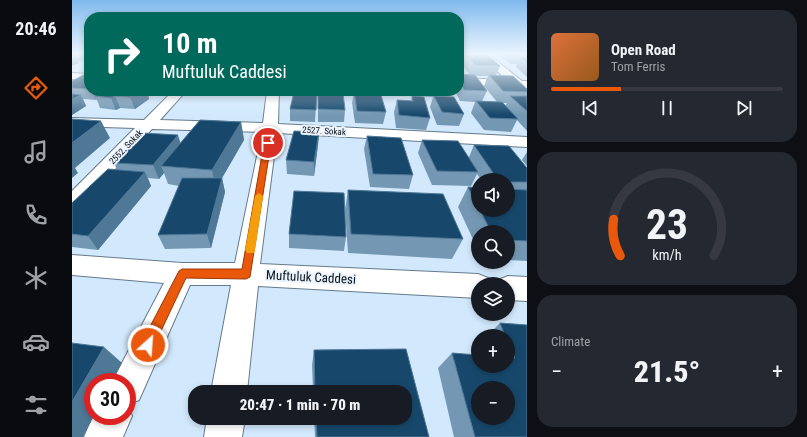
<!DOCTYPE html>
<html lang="en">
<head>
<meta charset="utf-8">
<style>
	body { margin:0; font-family:"Roboto Condensed",sans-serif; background:#242831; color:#f1f3f6; height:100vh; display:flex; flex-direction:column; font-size:15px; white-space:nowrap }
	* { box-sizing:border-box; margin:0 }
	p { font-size:13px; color:#9ea1a6 }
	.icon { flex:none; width:22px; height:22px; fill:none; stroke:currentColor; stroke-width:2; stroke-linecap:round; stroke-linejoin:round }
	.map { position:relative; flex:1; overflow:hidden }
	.side { display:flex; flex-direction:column; gap:10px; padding:10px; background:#0d0f14; width:280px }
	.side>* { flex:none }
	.banner { position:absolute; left:12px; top:12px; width:380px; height:84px; border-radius:16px; box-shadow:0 2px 6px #0003; background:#00695c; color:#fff; overflow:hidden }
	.tools { position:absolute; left:399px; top:173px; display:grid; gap:8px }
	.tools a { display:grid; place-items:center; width:44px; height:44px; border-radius:50%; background:#171b24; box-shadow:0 2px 6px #0003; font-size:20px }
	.speed { position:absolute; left:12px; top:373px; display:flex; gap:8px; font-size:20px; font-weight:700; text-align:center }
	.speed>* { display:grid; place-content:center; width:52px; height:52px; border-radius:50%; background:#171b24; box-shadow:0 2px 6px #0003; line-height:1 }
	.speed .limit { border:6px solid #d22; background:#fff; color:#111 }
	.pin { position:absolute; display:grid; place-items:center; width:34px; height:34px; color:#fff; margin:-17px; border:2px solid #fff; border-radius:50%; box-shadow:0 1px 4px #0007 }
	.me { position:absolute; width:44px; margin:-22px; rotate:26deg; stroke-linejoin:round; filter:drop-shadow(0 0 3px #0008) }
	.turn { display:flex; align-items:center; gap:14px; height:84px; padding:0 12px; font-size:18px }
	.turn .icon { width:52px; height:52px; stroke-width:2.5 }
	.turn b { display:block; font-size:28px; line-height:34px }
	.big { font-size:30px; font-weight:800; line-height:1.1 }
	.side .card { flex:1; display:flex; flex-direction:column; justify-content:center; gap:6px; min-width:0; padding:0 14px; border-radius:16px; background:#242831 }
	.side .dial { align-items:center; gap:0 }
	.dial svg { height:104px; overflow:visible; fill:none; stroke:#363941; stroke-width:7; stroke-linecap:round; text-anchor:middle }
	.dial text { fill:#f1f3f6; stroke:none }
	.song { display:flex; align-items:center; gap:12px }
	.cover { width:48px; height:48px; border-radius:6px; background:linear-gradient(135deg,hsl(20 70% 55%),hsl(30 70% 35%)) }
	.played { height:4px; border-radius:2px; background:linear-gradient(90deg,#ea580c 30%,#363941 30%) }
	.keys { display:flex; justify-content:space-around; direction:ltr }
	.heat { display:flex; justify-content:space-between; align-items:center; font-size:22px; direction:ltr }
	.trip { position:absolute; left:116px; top:385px; width:224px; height:40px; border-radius:16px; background:#171b24; box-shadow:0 2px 6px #0003; font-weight:800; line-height:40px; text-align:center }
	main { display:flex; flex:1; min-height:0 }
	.tabs { display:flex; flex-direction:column; width:72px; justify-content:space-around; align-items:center; background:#090b0e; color:#9ea1a6 }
	.tabs .icon { width:28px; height:28px }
	.tabs .active { color:#ea580c }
	.tabs b { font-size:18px; color:#f1f3f6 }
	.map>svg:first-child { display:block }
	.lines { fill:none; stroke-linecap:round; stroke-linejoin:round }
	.minor-casing { stroke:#657a8b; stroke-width:2 }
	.minor { fill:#fff; fill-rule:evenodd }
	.wall { fill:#7498b4; fill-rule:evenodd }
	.shaded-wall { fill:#4f7897 }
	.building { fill:#17486b; stroke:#4f7897; fill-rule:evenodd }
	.route { fill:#ea580c; stroke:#983908 }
	.slow { fill:#f59e0b }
	.labels { text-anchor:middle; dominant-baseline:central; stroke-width:4; stroke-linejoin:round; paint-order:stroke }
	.far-street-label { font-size:9px; fill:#070f16; stroke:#ebf4fc }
	.near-street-label { font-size:13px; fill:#070f16; stroke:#ebf4fc }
</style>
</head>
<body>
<main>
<nav class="tabs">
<b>20:46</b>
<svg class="icon active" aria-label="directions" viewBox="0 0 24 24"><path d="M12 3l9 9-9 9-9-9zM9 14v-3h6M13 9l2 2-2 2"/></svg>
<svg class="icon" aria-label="music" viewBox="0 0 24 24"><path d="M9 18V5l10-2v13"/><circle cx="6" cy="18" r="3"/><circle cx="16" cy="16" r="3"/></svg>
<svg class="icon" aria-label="phone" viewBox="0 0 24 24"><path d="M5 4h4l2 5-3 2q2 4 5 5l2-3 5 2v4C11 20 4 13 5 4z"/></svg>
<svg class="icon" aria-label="climate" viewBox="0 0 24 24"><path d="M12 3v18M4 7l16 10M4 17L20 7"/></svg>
<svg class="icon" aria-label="car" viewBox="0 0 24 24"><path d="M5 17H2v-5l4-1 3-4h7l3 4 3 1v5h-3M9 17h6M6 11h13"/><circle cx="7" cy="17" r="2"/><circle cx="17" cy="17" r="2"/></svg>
<svg class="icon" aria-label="filters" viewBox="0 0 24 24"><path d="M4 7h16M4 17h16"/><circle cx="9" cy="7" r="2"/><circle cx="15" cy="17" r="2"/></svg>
</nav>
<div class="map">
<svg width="455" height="437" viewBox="0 0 455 437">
	<rect width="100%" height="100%" fill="#d2e9fd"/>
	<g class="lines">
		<g class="minor-casing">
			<path id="minor" d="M406,54H416L450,81H455V91L451,92L444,88L387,84V78L435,80Z
				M0,73L17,74V80L0,79Z
				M101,91H114L88,120L191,123L195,91H207L206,124L455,137V147L205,133L188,264L406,274L416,278L419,284H406V298L186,286L175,392H139L159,285H118L67,400L55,405L60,416L51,437H12L21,416H55V382H40L92,283L0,275V255L110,263H163L190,132L80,129L7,208L0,210V191L63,128L0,126V118L72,120Z
				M436,276L455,277V301L436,300V284H424L426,280Z
				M135,418H173L170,437H132Z"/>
		</g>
		<use href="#minor" class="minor"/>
	</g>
	<path class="wall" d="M0,54H17V62L6,61L7,63L2,56L0,57Z
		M387,54H404V55L428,66L424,75L455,89V131L445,120L439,132L412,130L399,113L403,102L388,101L383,91H387V74L398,75L389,64L390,61H387ZM404,76H416L412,86L425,102L410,101L415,91ZM431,103H435L433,106Z
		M424,54H455V77L444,67L445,64H439Z
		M17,72V91H81L76,95L77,99L63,109L48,108L44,110L28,108L25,100L11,99L14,106L0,115V81Z
		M270,91H295L308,92V91H368L367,96L392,114L387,126L365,125L358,107L361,97L309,94L314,112L311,124L283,123L280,103L282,92Z
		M246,93L273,110L272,122H246Z
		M340,96L358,118L354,130L324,128L322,112L325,100L339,101Z
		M244,105L243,122L218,121V109Z
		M169,122L172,140L150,178L153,192L139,248L93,249L86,235L107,186L96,184L92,173L87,179L76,178L79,186L26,250L0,247V203L45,170L42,163L108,143Z
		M247,132L246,145L242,176L215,174L214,160Z
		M295,136L341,175L337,189L298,187L292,149Z
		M350,140L397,157L402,145L455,168V261L436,260V232H406V250L386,207L396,187L406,188V210H436V180H409L405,174L399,186L360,185L346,153Z
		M455,152V166L450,160Z
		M276,190L391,239L380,259L276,253L273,210Z
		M217,234L274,237L272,251L217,248Z
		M428,323L455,325V437H382L366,368L380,353L436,366V336H415Z
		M334,349L357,437H243L242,418H333V392H241L240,365L242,350Z"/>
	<path class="shaded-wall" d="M5,58L7,63L0,66V60Z
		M20,91H40L23,96L24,100Z
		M68,91H81L76,95L77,99L63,109L58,97Z
		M9,95L14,106L0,115V99Z
		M43,96L48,108L44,110L39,98Z
		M29,121L38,138L3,168L6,173L0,178V143Z
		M169,122L172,140L150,178L153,192L139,248L135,234L144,189L140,170Z
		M247,132L246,145L242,176V162Z
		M106,135L110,148L89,166L92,173L87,179L81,165Z
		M73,172L79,186L26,250L16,236Z
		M32,347L50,363L40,382H21V416H22L11,437H0V402Z"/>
	<path class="building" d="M393,55H416L428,66L403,65Z
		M0,58H5L0,60Z
		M448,58H455V62Z
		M17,72V89L0,88V81Z
		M387,74L403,75L415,91L392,90L387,80Z
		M417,75L441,76L455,89V92L431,91Z
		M32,91H68L58,97L43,96L39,98L23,96Z
		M282,91L308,92L314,112L285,111Z
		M222,92L245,93L244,110L218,109Z
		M246,93H271L273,110L246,109Z
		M0,94L9,95L0,99Z
		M340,96L352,97L358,118L327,115L325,100L341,101Z
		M362,96L382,97L392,114L370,112Z
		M438,96H455V111Z
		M404,101L430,102L446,119L418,118Z
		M0,119L29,121L0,143Z
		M128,120L169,122L140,170L89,166Z
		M222,131L247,132L242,162L214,160Z
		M71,133L106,135L81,165L42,163Z
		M295,136L329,138L341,175L301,174Z
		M350,140L386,141L406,172L365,171Z
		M402,145L437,146L455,168V182H436V180H426Z
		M36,169L73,172L16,236L0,234V203Z
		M110,178H150L135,234L86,235Z
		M396,187L406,188V207Z
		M436,189L455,190V241L436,240V232H419L408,210H436Z
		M276,190L371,194L391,239L279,234Z
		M222,191L272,193L274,237L217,234Z
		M428,323L455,325V437H403L380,353L406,355V366H436V358H443L436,342V336H433ZM406,388H436V418H406Z
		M0,343L32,347L0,402Z
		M334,349L357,437H245L244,418H333V392H243L242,350Z"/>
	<linearGradient id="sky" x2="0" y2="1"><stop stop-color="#7fb9ed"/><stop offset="0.47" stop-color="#ebf5fe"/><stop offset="1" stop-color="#ebf5fe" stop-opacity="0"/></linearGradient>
	<rect width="455" height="115" fill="url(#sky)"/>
	<path class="route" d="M196,141L199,143L178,277L174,279L114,278L80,350L76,351L71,350L69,345L71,340L107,271L110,269H170L192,143Z"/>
	<path class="slow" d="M187,193L191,196L183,250L182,253H175L173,250L183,196Z"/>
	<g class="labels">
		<g class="far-street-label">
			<text transform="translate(252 131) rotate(3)">2527. Sokak</text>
			<text transform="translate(54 147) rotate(-46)">2552. Sokak</text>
		</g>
		<g class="near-street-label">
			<text transform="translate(239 277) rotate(3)">Muftuluk Caddesi</text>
		</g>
	</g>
</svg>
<div class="tools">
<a><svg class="icon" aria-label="sound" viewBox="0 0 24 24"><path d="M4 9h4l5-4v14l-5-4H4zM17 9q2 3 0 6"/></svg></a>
<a><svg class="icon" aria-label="search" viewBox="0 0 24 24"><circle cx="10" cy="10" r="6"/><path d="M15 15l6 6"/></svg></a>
<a><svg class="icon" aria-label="layers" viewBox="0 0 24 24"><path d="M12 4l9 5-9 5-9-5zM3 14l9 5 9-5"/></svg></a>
<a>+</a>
<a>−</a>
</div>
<div class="speed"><div class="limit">30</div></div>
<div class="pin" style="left:196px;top:143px;background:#d93025"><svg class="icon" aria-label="arrive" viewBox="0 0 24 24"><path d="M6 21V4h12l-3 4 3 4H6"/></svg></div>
<svg class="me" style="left:76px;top:345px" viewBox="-20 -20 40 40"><circle r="17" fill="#ea580c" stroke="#fff" stroke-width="3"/><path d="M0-11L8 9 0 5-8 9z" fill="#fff"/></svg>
<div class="trip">20:47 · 1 min · 70 m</div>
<div class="banner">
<div class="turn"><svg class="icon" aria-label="right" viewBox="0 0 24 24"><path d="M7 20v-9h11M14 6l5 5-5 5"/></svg><div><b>10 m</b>Muftuluk Caddesi</div></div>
</div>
</div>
<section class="side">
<div class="card">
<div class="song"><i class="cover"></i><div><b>Open Road</b><p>Tom Ferris</p></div></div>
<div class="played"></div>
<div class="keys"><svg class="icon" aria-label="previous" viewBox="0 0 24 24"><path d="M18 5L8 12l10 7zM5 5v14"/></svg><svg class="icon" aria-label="pause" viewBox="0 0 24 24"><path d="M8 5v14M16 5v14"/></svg><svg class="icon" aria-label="next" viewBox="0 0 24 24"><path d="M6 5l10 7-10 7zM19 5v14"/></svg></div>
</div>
<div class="card dial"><svg viewBox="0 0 100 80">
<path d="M14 69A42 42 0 1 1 86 69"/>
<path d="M14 69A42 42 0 0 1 9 41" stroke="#ea580c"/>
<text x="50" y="56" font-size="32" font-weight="700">23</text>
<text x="50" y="72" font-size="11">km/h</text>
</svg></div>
<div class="card"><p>Climate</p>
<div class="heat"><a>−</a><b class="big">21.5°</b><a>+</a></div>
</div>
</section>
</main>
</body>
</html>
